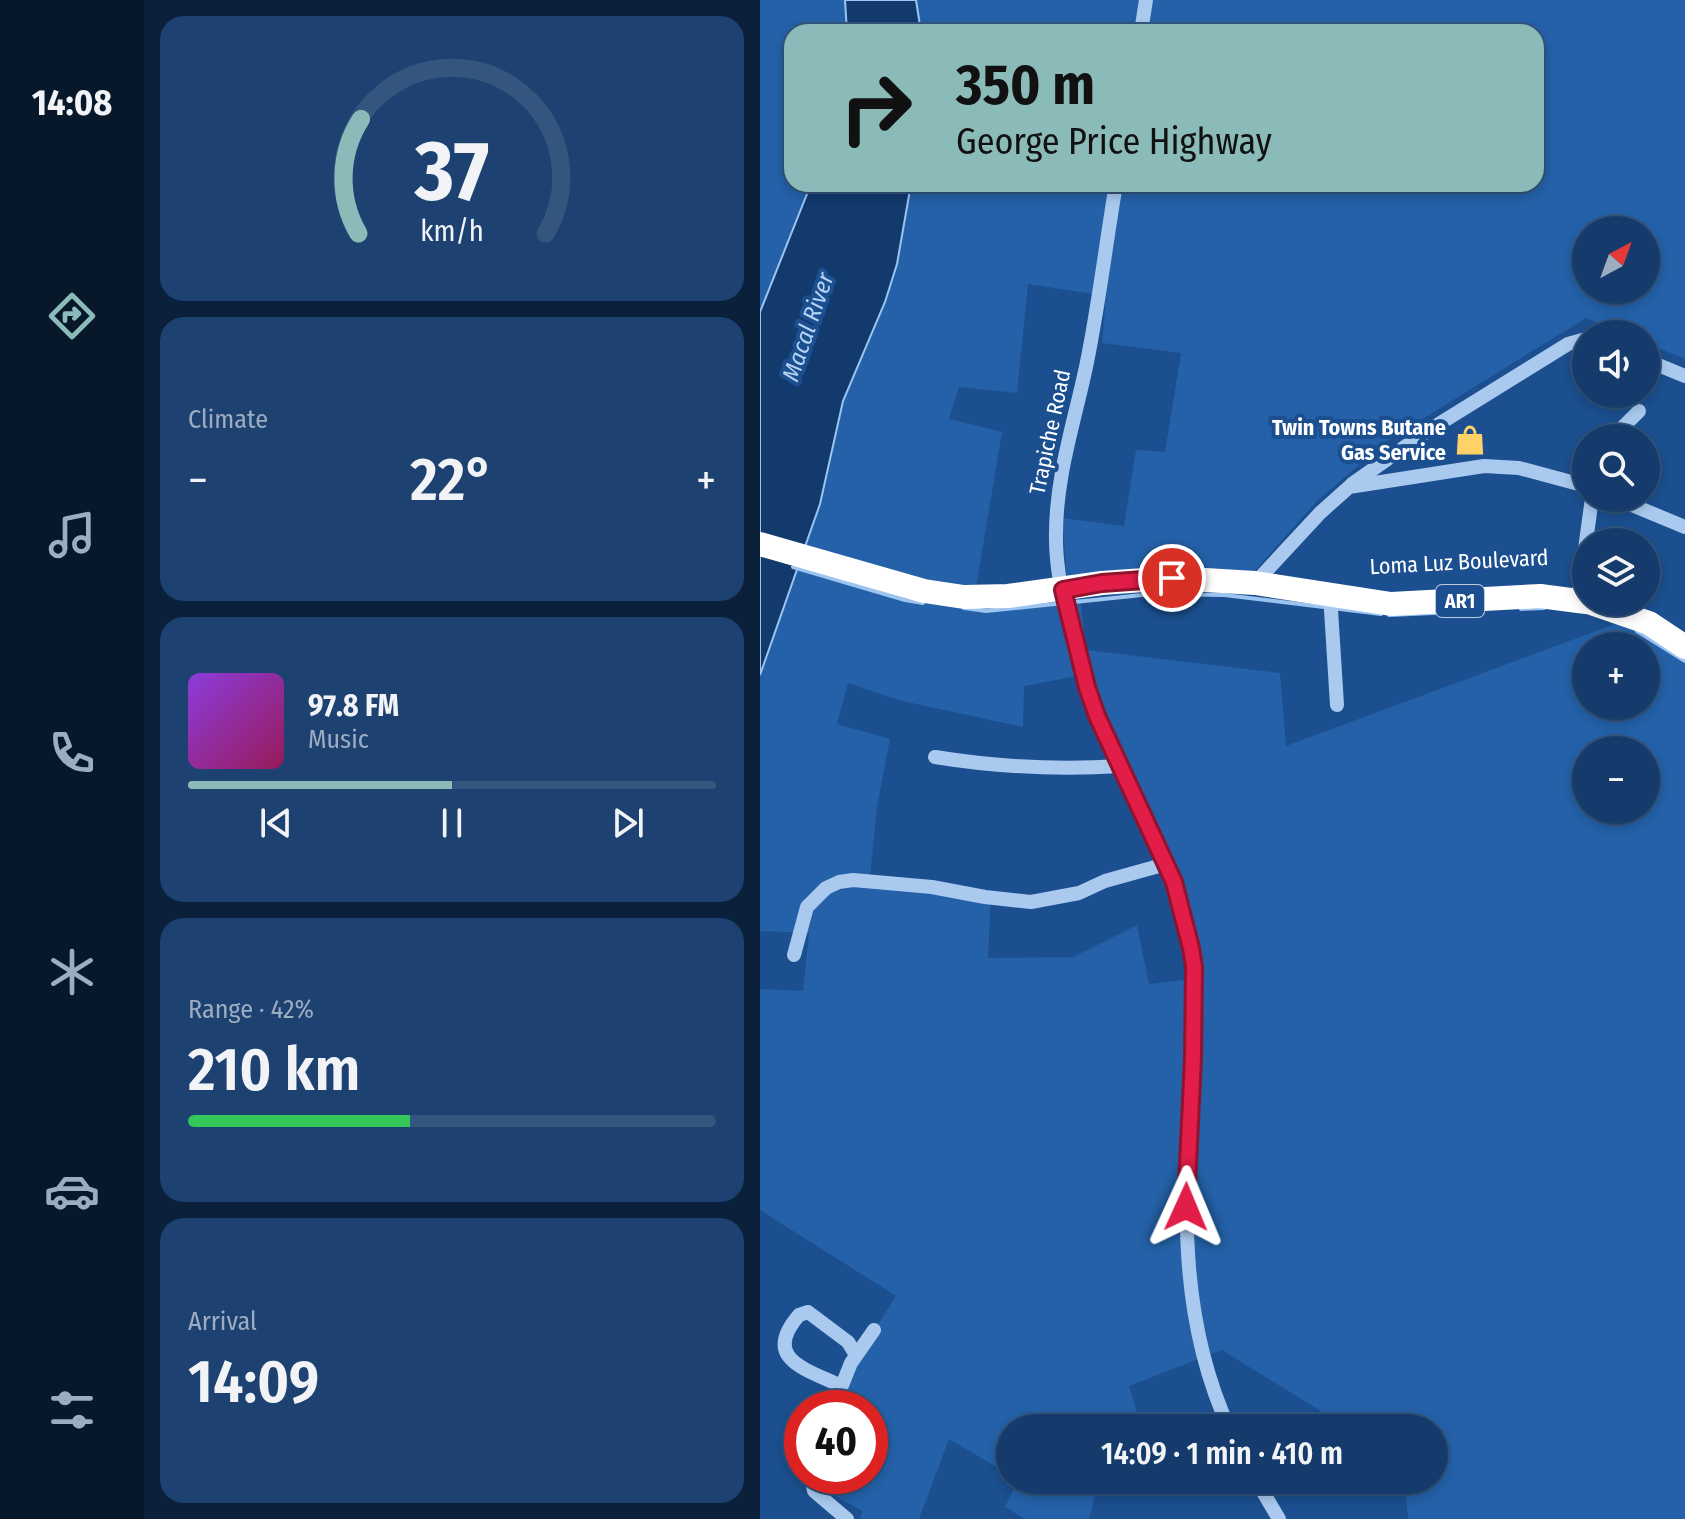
<!DOCTYPE html>
<html lang="en">
<head>
<meta charset="utf-8">
<style>
	body { margin:0; font-family:"Fira Sans Condensed",sans-serif; background:#1d4271; color:#f1f3f6; height:100vh; display:flex; flex-direction:column; font-size:30px; white-space:nowrap }
	* { box-sizing:border-box; margin:0 }
	p { font-size:26px; color:#9dadc1 }
	.icon { flex:none; width:44px; height:44px; fill:none; stroke:currentColor; stroke-width:2; stroke-linecap:round; stroke-linejoin:round }
	.map { position:relative; flex:1; overflow:hidden }
	.drawer { display:flex; flex-direction:column; gap:16px; padding:16px; background:#0b203b; width:616px }
	.drawer>* { flex:none }
	.guide { position:absolute; left:24px; top:24px; width:760px; height:168px; border-radius:24px; box-shadow:0 4px 12px #0003,0 0 0 2px #33557e; background:#8bbbb9; color:#111; overflow:hidden }
	.needle { width:52px; rotate:41deg }
	.fabs { position:absolute; left:812px; top:216px; display:grid; gap:16px }
	.fabs a { display:grid; place-items:center; width:88px; height:88px; border-radius:50%; background:#143b6b; box-shadow:0 4px 12px #0003,0 0 0 2px #33557e; font-size:40px }
	.speed { position:absolute; left:24px; top:1390px; display:flex; gap:16px; font-size:40px; font-weight:700; text-align:center }
	.speed>* { display:grid; place-content:center; width:104px; height:104px; border-radius:50%; background:#143b6b; box-shadow:0 4px 12px #0003,0 0 0 2px #33557e; line-height:1 }
	.speed .limit { border:12px solid #d22; background:#fff; color:#111 }
	.pin { position:absolute; display:grid; place-items:center; width:68px; height:68px; color:#fff; margin:-34px; border:4px solid #fff; border-radius:50%; box-shadow:0 2px 8px #0007 }
	.me { position:absolute; width:88px; margin:-44px; rotate:1deg; stroke-linejoin:round; filter:drop-shadow(0 0 6px #0008) }
	.turn { display:flex; align-items:center; gap:28px; height:168px; padding:0 40px; font-size:36px }
	.turn .icon { width:104px; height:104px; stroke-width:2.5 }
	.turn b { display:block; font-size:56px; line-height:68px }
	.big { font-size:60px; font-weight:600; line-height:1.1 }
	.drawer .tile { flex:1; display:flex; flex-direction:column; justify-content:center; gap:12px; min-width:0; padding:0 28px; border-radius:24px; background:#1d4271 }
	.drawer .dial { align-items:center; gap:0 }
	.dial svg { height:208px; overflow:visible; fill:none; stroke:#33557e; stroke-width:7; stroke-linecap:round; text-anchor:middle }
	.dial text { fill:#f1f3f6; stroke:none }
	.song { display:flex; align-items:center; gap:24px }
	.cover { width:96px; height:96px; border-radius:12px; background:linear-gradient(135deg,hsl(270 70% 55%),hsl(330 70% 35%)) }
	.played { height:8px; border-radius:4px; background:linear-gradient(90deg,#8bbbb9 50%,#33557e 50%) }
	.keys { display:flex; justify-content:space-around; direction:ltr }
	.heat { display:flex; justify-content:space-between; align-items:center; font-size:44px; direction:ltr }
	.charge { height:12px; border-radius:6px; background:linear-gradient(90deg,#34c759 42%,#33557e 0) }
	.trip { position:absolute; left:236px; top:1414px; width:452px; height:80px; border-radius:40px; background:#143b6b; box-shadow:0 4px 12px #0003,0 0 0 2px #33557e; font-weight:600; line-height:80px; text-align:center }
	main { display:flex; flex:1; min-height:0 }
	.menu { display:flex; flex-direction:column; width:144px; justify-content:space-around; align-items:center; background:#08182b; color:#9dadc1 }
	.menu .icon { width:56px; height:56px }
	.menu .selected { color:#8bbbb9 }
	.menu b { font-size:36px; color:#f1f3f6 }
	.map>svg:first-child { display:block }
	.green { fill:#2461a8; fill-rule:evenodd }
	.water { fill:#123a6d; stroke:#9cc4f0; stroke-width:2 }
	.lines { fill:none; stroke-linecap:round; stroke-linejoin:round }
	.stream { stroke:#9cc4f0; stroke-width:4 }
	.minor { stroke:#a9c9ee; stroke-width:14 }
	.highway { stroke:#fff; stroke-width:24 }
	.route-casing { stroke:#92132f; stroke-width:20 }
	.route { stroke:#e11d48; stroke-width:14 }
	.labels { text-anchor:middle; dominant-baseline:central; stroke-width:8; stroke-linejoin:round; paint-order:stroke }
	.shield { fill:#1b4f8f; stroke:#bbcadd; stroke-width:2 }
	.shield-label { font-size:20px; font-weight:bold; fill:#fff }
	.poi-label { font-size:22px; font-weight:bold; fill:#fff; stroke:#1b4f8f; text-anchor:end }
	.street-label { font-size:22px; fill:#fff; stroke:#1b4f8f }
	.water-label { font-size:24px; font-style:italic; fill:#b5d3f5; stroke:#1b4f8f }
</style>
</head>
<body>
<main>
<nav class="menu">
<b>14:08</b>
<svg class="icon selected" aria-label="directions" viewBox="0 0 24 24"><path d="M12 3l9 9-9 9-9-9zM9 14v-3h6M13 9l2 2-2 2"/></svg>
<svg class="icon" aria-label="music" viewBox="0 0 24 24"><path d="M9 18V5l10-2v13"/><circle cx="6" cy="18" r="3"/><circle cx="16" cy="16" r="3"/></svg>
<svg class="icon" aria-label="phone" viewBox="0 0 24 24"><path d="M5 4h4l2 5-3 2q2 4 5 5l2-3 5 2v4C11 20 4 13 5 4z"/></svg>
<svg class="icon" aria-label="climate" viewBox="0 0 24 24"><path d="M12 3v18M4 7l16 10M4 17L20 7"/></svg>
<svg class="icon" aria-label="car" viewBox="0 0 24 24"><path d="M5 17H2v-5l4-1 3-4h7l3 4 3 1v5h-3M9 17h6M6 11h13"/><circle cx="7" cy="17" r="2"/><circle cx="17" cy="17" r="2"/></svg>
<svg class="icon" aria-label="filters" viewBox="0 0 24 24"><path d="M4 7h16M4 17h16"/><circle cx="9" cy="7" r="2"/><circle cx="15" cy="17" r="2"/></svg>
</nav>
<section class="drawer">
<div class="tile dial"><svg viewBox="0 0 100 80">
<path d="M14 69A42 42 0 1 1 86 69"/>
<path d="M14 69A42 42 0 0 1 15 25" stroke="#8bbbb9"/>
<text x="50" y="56" font-size="32" font-weight="700">37</text>
<text x="50" y="72" font-size="11">km/h</text>
</svg></div>
<div class="tile"><p>Climate</p>
<div class="heat"><a>−</a><b class="big">22°</b><a>+</a></div>
</div>
<div class="tile">
<div class="song"><i class="cover"></i><div><b>97.8 FM</b><p>Music</p></div></div>
<div class="played"></div>
<div class="keys"><svg class="icon" aria-label="previous" viewBox="0 0 24 24"><path d="M18 5L8 12l10 7zM5 5v14"/></svg><svg class="icon" aria-label="pause" viewBox="0 0 24 24"><path d="M8 5v14M16 5v14"/></svg><svg class="icon" aria-label="next" viewBox="0 0 24 24"><path d="M6 5l10 7-10 7zM19 5v14"/></svg></div>
</div>
<div class="tile"><p>Range · 42%</p><b class="big">210 km</b><div class="charge"></div></div>
<div class="tile"><p>Arrival</p><b class="big">14:09</b></div>
</section>
<div class="map">
<svg width="925" height="1519" viewBox="0 0 925 1519">
	<rect width="100%" height="100%" fill="#1b4f8f"/>
	<path class="green" d="M0,0H85L87,32H32V184H51L0,312Z
		M156,0H925V359L886,343V334H865L826,318L627,441L556,502L493,573L307,577L302,518L364,526L376,450L405,452L421,353L342,343L346,296L268,284L257,393L199,387L189,419L242,432L216,588L112,586L320,596L326,650L520,673L526,746L866,620L925,653V1519H648L645,1480H674V1428H588L462,1350L369,1386L382,1428H250V1475L189,1439L159,1519H100L102,1511L53,1483L56,1476H110V1408H81L102,1350L136,1296L0,1210V989L43,991L49,933L0,931V675L60,504L83,401L125,302L137,264L151,184H776V32H161ZM826,230H886V290H826ZM826,646H886V706H826ZM328,674L426,890L439,978L389,984L377,925L313,957L228,958L231,893L110,877L117,807L130,739L77,724L88,683L138,700L263,727L264,686ZM826,750H886V810H826Z
		M258,1480H339L329,1519H265L245,1507Z"/>
	<path class="water" d="M85,0H156L161,32H87Z
		M51,184H151L137,264L125,302L83,401L60,504L0,675V312Z"/>
	<g class="lines">
		<path class="stream" d="M33,567L145,600L163,603
			M204,608L226,611L392,594L464,595L621,614
			M761,609L784,608
			M629,615L696,612
			M877,631L925,661"/>
		<path class="minor" d="M381,32L386,0
			M356,184C346,243 339,303 327,362C315,421 295,477 296,539C296,584 313,640 326,683C356,779 425,862 434,965C437,1011 433,1060 430,1106C423,1217 422,1326 469,1428
			M886,360L925,376
			M852,438L879,411
			M592,484L666,432L808,344L826,339
			M855,498L925,527
			M495,583L560,513L589,487L724,466L759,468L826,486
			M570,594L577,705
			M818,600L832,498
			M175,757C237,767 298,770 361,766
			M34,955L47,907L66,888L79,882L93,880L172,887L225,897L271,902L319,893L345,881L406,864
			M81,1386C46,1369 1,1359 39,1315L48,1312L88,1342L96,1355
			M73,1408L91,1363L114,1330
			M51,1476L54,1491L87,1519
			M496,1480L519,1519"/>
		<path class="highway" d="M0,544L164,591L204,597L248,596L342,583L412,578L495,583L631,604L780,596L826,602
			M828,602L889,623L925,647"/>
	</g>
	<g class="lines">
		<g class="route-casing">
			<path id="route" d="M412,578L342,583L303,590L327,687L337,716L414,882L431,948L434,967L433,1058L426,1207"/>
		</g>
		<use href="#route" class="route"/>
	</g>
	<defs>
		<g id="shop-bare" transform="scale(2.4)"><path d="M-5-2.5h2.3a2.7 3.5 0 0 1 5.4 0H5L5.5 6h-11ZM-1.5-2.5h3a1.5 2.3 0 0 0-3 0Z" fill="#ffd166" stroke="#1b4f8f" stroke-width="2.5" paint-order="stroke"/></g>
	</defs>
	<g fill-rule="evenodd">
		<use href="#shop-bare" x="710" y="440"/>
	</g>
	<g class="labels">
		<rect class="shield" x="676" y="585" width="48" height="32" rx="6"/>
		<g class="shield-label">
			<text x="700" y="601">AR1</text>
		</g>
		<g class="poi-label">
			<text x="686" y="427">Twin Towns Butane<tspan x="686" dy="25">Gas Service</tspan></text>
		</g>
		<g class="street-label">
			<text transform="translate(290 432) rotate(-78)">Trapiche Road</text>
			<text transform="translate(699 562) rotate(-3)">Loma Luz Boulevard</text>
		</g>
		<g class="water-label">
			<text transform="translate(48 327) rotate(-71)">Macal River</text>
		</g>
	</g>
</svg>
<div class="fabs">
<a><svg class="needle" viewBox="-14 -14 28 28"><path d="M0-13l5 13h-10z" fill="#e53935"/><path d="M0 13l5-13h-10z" fill="#9dadc1"/></svg></a>
<a><svg class="icon" aria-label="sound" viewBox="0 0 24 24"><path d="M4 9h4l5-4v14l-5-4H4zM17 9q2 3 0 6"/></svg></a>
<a><svg class="icon" aria-label="search" viewBox="0 0 24 24"><circle cx="10" cy="10" r="6"/><path d="M15 15l6 6"/></svg></a>
<a><svg class="icon" aria-label="layers" viewBox="0 0 24 24"><path d="M12 4l9 5-9 5-9-5zM3 14l9 5 9-5"/></svg></a>
<a>+</a>
<a>−</a>
</div>
<div class="speed"><div class="limit">40</div></div>
<div class="pin" style="left:412px;top:578px;background:#d93025"><svg class="icon" aria-label="arrive" viewBox="0 0 24 24"><path d="M6 21V4h12l-3 4 3 4H6"/></svg></div>
<svg class="me" style="left:426px;top:1207px" viewBox="-20 -20 40 40"><path d="M0-17L14 15 0 8-14 15z" fill="#e11d48" stroke="#fff" stroke-width="4"/></svg>
<div class="trip">14:09 · 1 min · 410 m</div>
<div class="guide">
<div class="turn"><svg class="icon" aria-label="right" viewBox="0 0 24 24"><path d="M7 20v-9h11M14 6l5 5-5 5"/></svg><div><b>350 m</b>George Price Highway</div></div>
</div>
</div>
</main>
</body>
</html>
